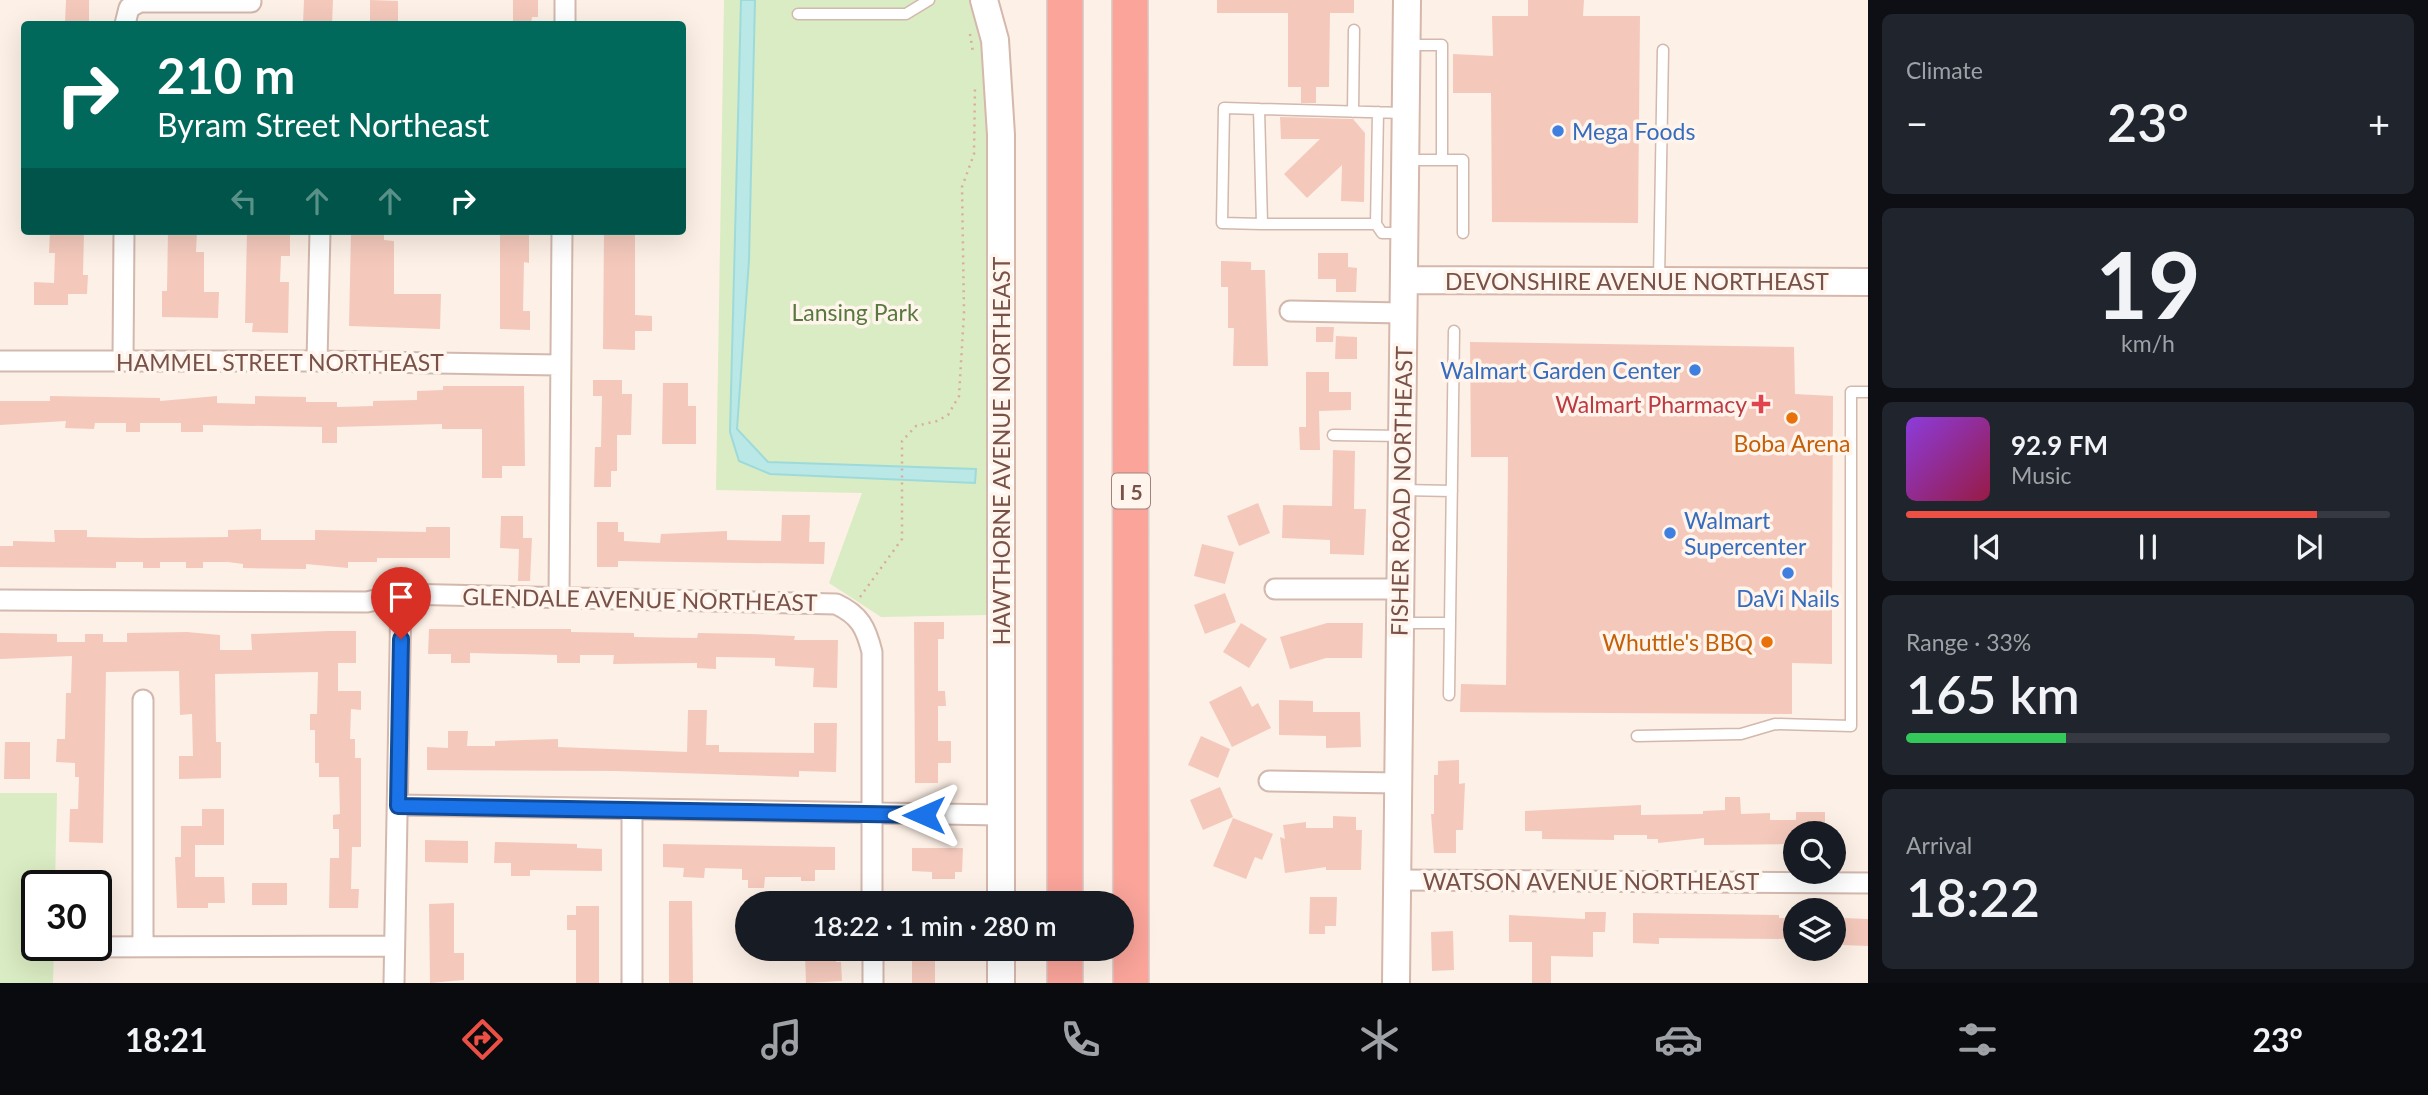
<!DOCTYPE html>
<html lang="en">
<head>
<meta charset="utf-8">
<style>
	body { margin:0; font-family:Lato,sans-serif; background:#20242c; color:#f1f3f6; height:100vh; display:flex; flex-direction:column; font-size:26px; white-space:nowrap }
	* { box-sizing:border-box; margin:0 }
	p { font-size:23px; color:#9ea1a6 }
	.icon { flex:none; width:38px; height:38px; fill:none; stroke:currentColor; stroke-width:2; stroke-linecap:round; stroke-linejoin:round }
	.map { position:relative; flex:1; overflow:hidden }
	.drawer { display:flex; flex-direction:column; gap:14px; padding:14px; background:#0d0f14; width:560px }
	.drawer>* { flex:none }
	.banner { position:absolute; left:21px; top:21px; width:665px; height:214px; border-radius:7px; box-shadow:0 7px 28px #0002; background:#00695c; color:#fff; overflow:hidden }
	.tools { position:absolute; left:1783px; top:821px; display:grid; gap:14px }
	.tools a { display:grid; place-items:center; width:63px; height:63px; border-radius:50%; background:#171b24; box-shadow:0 7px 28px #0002; font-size:35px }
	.speed { position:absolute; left:21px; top:870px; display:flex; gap:14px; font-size:35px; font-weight:700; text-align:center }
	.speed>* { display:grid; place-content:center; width:91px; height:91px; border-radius:50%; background:#171b24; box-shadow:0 7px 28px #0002; line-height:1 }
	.speed .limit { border:4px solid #111; border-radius:10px; background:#fff; color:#111 }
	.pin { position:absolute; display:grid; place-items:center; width:60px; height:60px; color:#fff; margin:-72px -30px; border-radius:50% 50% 50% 0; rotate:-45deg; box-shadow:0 0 7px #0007 }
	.pin .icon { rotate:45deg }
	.me { position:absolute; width:77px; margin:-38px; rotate:270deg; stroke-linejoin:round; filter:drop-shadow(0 0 5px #0008) }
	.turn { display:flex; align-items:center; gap:24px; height:147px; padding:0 21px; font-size:32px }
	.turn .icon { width:91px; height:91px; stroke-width:2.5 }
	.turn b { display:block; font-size:49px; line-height:60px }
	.lanes { display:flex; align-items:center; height:66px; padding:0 21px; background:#0003; justify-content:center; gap:35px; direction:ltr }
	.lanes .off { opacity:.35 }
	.big { font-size:52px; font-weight:600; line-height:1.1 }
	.drawer .tile { flex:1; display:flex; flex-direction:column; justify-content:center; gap:10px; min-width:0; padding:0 24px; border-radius:10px; background:#20242c }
	.drawer .dial { align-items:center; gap:0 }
	.dial b { font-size:91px; line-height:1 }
	.song { display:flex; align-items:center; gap:21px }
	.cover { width:84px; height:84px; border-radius:10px; background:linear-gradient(135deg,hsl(270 70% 55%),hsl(340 70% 35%)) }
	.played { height:7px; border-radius:4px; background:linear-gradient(90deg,#ec5045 85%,#363941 85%) }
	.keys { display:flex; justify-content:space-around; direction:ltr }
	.heat { display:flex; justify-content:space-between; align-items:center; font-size:38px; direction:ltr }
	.charge { height:10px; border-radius:5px; background:linear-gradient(90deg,#34c759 33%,#363941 0) }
	.trip { position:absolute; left:735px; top:891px; width:399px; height:70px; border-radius:35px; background:#171b24; box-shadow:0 7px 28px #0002; font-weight:600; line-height:70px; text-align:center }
	.tabs { display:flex; height:112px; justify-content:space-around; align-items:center; background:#090b0e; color:#9ea1a6 }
	.tabs .icon { width:49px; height:49px }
	.tabs .selected { color:#ec5045 }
	.tabs b { font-size:32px; color:#f1f3f6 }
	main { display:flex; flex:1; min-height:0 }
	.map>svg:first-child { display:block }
	.green { fill:#daecc3 }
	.water { fill:#b9e8e7; stroke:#9edada; stroke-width:2 }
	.building { fill:#f4c9bc }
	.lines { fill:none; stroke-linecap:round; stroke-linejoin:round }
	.lane-casing { stroke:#d2b8ad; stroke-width:13 }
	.street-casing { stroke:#d2b8ad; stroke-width:23 }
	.secondary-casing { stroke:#d5b7ab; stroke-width:30 }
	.highway-casing { stroke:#d9cfcc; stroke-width:38 }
	.path { stroke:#d9ac9e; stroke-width:2.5; stroke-dasharray:2 5; stroke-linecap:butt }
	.lane { stroke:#fff; stroke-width:10 }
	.street { stroke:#fff; stroke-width:19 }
	.secondary { stroke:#fff; stroke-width:26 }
	.highway { stroke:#faa49a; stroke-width:35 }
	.route-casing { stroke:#114b97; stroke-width:18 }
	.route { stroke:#1a73e8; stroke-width:12 }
	.shop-dot { fill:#3f7fe0; stroke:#fff5ed; stroke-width:2.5 }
	.health-dot { fill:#e0444e; stroke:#fff5ed; stroke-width:2.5 }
	.food-dot { fill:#e8710a; stroke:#fff5ed; stroke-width:2.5 }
	.labels { text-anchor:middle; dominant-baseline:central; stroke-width:7; stroke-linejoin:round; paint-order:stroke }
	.shield { fill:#fff5ed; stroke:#a0837a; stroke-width:2 }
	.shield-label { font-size:21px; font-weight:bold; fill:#785249 }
	.shop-label { font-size:23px; fill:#366cbe; stroke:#fff5ed; text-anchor:start }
	.street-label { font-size:23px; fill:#785249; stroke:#fff5ed }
	.park-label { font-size:23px; fill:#58793d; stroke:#fff5ed }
	.health-label { font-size:23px; fill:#be3a42; stroke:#fff5ed; text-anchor:end }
	.food-label { font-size:23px; fill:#c56008; stroke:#fff5ed }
</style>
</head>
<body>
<main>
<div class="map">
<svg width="1868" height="983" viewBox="0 0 1868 983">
	<rect width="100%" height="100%" fill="#fdf0e6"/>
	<path class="green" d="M724,0H972L980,18L991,166L987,615L881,617L829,583L862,493L716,490Z
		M0,793H57L55,885L37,886V945H54L53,983H0Z"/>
	<path class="water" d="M741,0H755L749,260L737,429L768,462L976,469L975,483L770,474L739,461L730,432Z"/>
	<path class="building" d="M66,0H89V24H65Z
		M304,0H333L332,24H303Z
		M370,0L398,1V24H370Z
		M513,0H538V17H532L531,24H513Z
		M1217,0H1354V13H1330L1329,87H1316V103H1301V87H1288V13H1217Z
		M1528,0H1584L1583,16H1640L1638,223L1492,222L1491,93H1453V54L1493,56L1492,16H1528Z
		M1280,117L1353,119L1365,133L1364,202L1341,201L1342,165L1307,198L1284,174L1320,139H1281Z
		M50,231H84L83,275H88L87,294H68V305H34V282L54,283L55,253H49Z
		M168,231H197L196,252H204V292H219L218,318L162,317V291H167Z
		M247,231H290V256H281L280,282H289L288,333L252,332L253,323H245Z
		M351,231H384V240L394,241V294H441L440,329L349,326Z
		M500,231H529V263L524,262L523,311H530V330L500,329Z
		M604,231H635V315L652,316V331H635V350L603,349Z
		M1318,253H1348V267L1357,268L1356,292H1336V279H1318Z
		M1221,261L1251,262V270H1265L1268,366H1233L1234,328H1228V287H1221Z
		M1316,327H1334L1333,342H1316Z
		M1336,336L1357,337V359H1335Z
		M1470,342L1794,347L1795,394L1833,396L1832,609V664L1792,663V714L1460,712L1461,684L1506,685L1508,457H1471Z
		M1306,372H1329V392H1351V410L1319,411L1320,450H1300L1299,427H1306Z
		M593,380H622V394H632L631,435H617V471H611V487H594L595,447H601L602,396H593Z
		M663,383H688V406H696V444H662Z
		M443,386H524L525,466H502V478H482V429H442V424L337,427V443H322V427L203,425V432H181V423H140V432H126V423H95L94,429L65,428L66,421L0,425V401H50V396L160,398V401L217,396V403L255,404V396L306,397V402H337V407L373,406V401L417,400V391L443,390Z
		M1333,450L1355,451L1354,509H1366L1364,555L1330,554V540L1282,538L1283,505L1332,506Z
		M1258,503L1270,533L1239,546L1227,516Z
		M782,515H810L809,542H825L824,564L618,561V567H597V522H618V532H624V541L660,543L661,534L727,531V540L781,541Z
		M501,516H523V538H532L530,581H518L519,549L500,548Z
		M426,527H450V558H377V562H348V568L306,564V569L243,568V564L228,562H203V568H186V562H160V568H143V562H116V568L0,567V546H13V541L55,542L54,530H87V537L143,538L228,537V530L261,529V540H315V530L426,532Z
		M1202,544L1234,552L1225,584L1194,576Z
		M1225,593L1236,622L1205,634L1194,605Z
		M914,622H944V639H938V691H945L946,706H938V741H951V763H938V783H915Z
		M1241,623L1267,639L1249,668L1223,652Z
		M1327,623H1363L1362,658H1326L1290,669L1280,637Z
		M429,629H571V632L634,633V637L697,638L698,633L751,634L795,636L794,640H838L837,688L813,687L814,668L775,666V658L716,657V669L697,668V663L613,664L614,655H580V663H557V655L470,653V663H451V654H428Z
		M329,631H356V663H338V691H361V710L351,709L350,739H355V758H361V847H352L351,889H359L358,908H329L330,858H339V829H333V815L340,814L339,777H319V763H315V730H310V714H317L318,672L215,674L216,742H221V778L179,779V756H193L192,714L180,715L179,671L106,672L103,843L69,842L70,809H78L79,777H75V763L56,762L57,739H65L66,693H71L72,656L0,659V633L57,634V642H85V634H103V642H127V633L187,632L220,635V650H252L251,634Z
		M1241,686L1252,707L1258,703L1271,728L1232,747L1209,702Z
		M1279,700L1313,701V712H1360L1361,747L1326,748V736L1279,735Z
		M688,710H707L706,745H719V752L814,753V723H837L836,772L799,771V777L616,771L427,770V747L448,748V731H468L467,746H495V741L558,739V747L687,752Z
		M1201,736L1230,749L1218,778L1188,765Z
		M5,742H30V779H4Z
		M1459,760V784L1465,783L1463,830H1456V853H1434L1431,814H1434V775H1438V761Z
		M1220,787L1233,817L1203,830L1190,800Z
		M1725,797H1740L1741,814L1770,813V820H1796V812H1825V833H1791L1792,844L1704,845V838L1658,843V839H1647V835H1614V840L1542,839V831H1525V811L1641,805V815L1703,814V811L1725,810Z
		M202,809H224V845H195V877H224L225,903H208V908H177L175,857H181V826H202Z
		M1333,816L1356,817V830H1362L1361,870H1326V867L1285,873L1280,837L1285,839L1283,825L1306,822V828H1333Z
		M1233,818L1273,834L1262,860L1255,857L1246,879L1213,866Z
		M425,840L468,841V863L425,862Z
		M495,842L577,844V848L602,849V871L530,870V876H511V863H494Z
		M663,844L835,847V870H815V881H801V877H765L764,888H748V880H742V869L705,868L704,878L683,877L684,868L663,867Z
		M912,848H963L962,872H955V879H932V872L912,871Z
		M96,883H111V903H96Z
		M252,883H287V905H252Z
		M1310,897H1337L1336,926H1325V934H1309Z
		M669,901H692L693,983H669Z
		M454,903V953H464V980L430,983L429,904Z
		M576,906H599V983H576V930H567V915H576Z
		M1585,912H1606L1605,932H1593V957L1551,956V983H1532V942H1509V915L1585,919Z
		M1633,913L1779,915V918H1796V939L1659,938V944L1633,943Z
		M1842,918L1868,919V946L1841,945Z
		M1453,931L1454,970L1432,971L1431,932Z
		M805,954H836V962H841L842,981L806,983Z
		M912,957H935V983H912Z"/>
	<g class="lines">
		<g class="lane-casing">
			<path id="lane" d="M798,14H906L929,0
				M1259,109L1224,108L1222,223L1262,224
				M1353,112L1354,30
				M1378,112L1376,224L1382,233H1403
				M1407,160H1442V45H1408
				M1442,160H1463V233
				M1376,224H1262L1259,109L1404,113
				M1659,280L1663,50
				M1333,435L1402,436
				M1402,490L1452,491
				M1400,623H1450
				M1449,695L1454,331
				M1637,736L1741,734L1775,724L1851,726V392H1868"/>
		</g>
		<g class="street-casing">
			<path id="street" d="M125,24L129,8L140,2H251
				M565,24V0
				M1290,311L1404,313
				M0,361H317L560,365
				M123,361L124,231
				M317,361L320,231
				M1275,589H1399
				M559,597L562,231
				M0,600L367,602L401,594L836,604C860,615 866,628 872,652V903
				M1269,781L1397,783
				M398,805L1001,815
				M632,811V983
				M1397,880L1868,883
				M143,946V700
				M65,947L394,946
				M873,948V983
				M394,983L401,594"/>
		</g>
		<g class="secondary-casing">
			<path id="secondary" d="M984,0L995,40L1001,135V903
				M1405,280L1868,282
				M1001,983V948
				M1396,983L1407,0"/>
		</g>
		<g class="highway-casing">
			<path id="highway" d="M1130,0L1131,983
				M1065,903V0
				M1065,983V948"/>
		</g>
		<path class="path" d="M970,34L973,52
			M860,597L902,539V441L916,426L937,421L948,415L959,396L964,313L962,187L974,154L975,86"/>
		<use href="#lane" class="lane"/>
		<use href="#street" class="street"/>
		<use href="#secondary" class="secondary"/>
		<use href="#highway" class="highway"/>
	</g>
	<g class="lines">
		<g class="route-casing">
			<path id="route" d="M401,639L398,806L924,815"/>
		</g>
		<use href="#route" class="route"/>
	</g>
	<g class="shop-dot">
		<circle cx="1558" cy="131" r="7"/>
		<circle cx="1695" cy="370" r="7"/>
		<circle cx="1670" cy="533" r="7"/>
		<circle cx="1788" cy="573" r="7"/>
	</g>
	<path class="health-dot" d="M1757.5 393.5h7v7h7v7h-7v7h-7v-7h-7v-7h7z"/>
	<g class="food-dot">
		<circle cx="1792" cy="418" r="7"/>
		<circle cx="1767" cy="642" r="7"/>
	</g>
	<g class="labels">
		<rect class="shield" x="1112" y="473.5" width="38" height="35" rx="5"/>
		<g class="shield-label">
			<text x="1131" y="491">I 5</text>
		</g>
		<g class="shop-label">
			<text x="1572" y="131">Mega Foods</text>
			<text x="1681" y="370" text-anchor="end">Walmart Garden Center</text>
			<text x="1684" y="520">Walmart<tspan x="1684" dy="26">Supercenter</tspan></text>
			<text x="1788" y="598" text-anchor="middle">DaVi Nails</text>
		</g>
		<g class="street-label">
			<text x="1637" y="281">DEVONSHIRE AVENUE NORTHEAST</text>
			<text x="280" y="362">HAMMEL STREET NORTHEAST</text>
			<text transform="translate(1001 451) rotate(-90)">HAWTHORNE AVENUE NORTHEAST</text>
			<text transform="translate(1401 491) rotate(-89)">FISHER ROAD NORTHEAST</text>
			<text transform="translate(640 599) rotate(1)">GLENDALE AVENUE NORTHEAST</text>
			<text x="1591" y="881">WATSON AVENUE NORTHEAST</text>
		</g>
		<g class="park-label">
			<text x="855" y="312">Lansing Park</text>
		</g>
		<g class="health-label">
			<text x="1747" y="404">Walmart Pharmacy</text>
		</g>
		<g class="food-label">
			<text x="1792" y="443">Boba Arena</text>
			<text x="1753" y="642" text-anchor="end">Whuttle's BBQ</text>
		</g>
	</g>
</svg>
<div class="tools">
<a><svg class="icon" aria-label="search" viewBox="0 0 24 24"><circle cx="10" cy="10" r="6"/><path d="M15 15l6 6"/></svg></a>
<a><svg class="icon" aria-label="layers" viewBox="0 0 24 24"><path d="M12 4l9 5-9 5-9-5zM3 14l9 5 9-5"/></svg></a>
</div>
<div class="speed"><div class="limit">30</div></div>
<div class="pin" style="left:401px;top:639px;background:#d93025"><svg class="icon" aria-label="arrive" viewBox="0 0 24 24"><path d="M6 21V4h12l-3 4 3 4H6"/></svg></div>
<svg class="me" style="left:924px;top:815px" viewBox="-20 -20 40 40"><path d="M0-17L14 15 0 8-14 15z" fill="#1a73e8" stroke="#fff" stroke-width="4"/></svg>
<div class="trip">18:22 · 1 min · 280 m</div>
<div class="banner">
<div class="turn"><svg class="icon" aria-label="right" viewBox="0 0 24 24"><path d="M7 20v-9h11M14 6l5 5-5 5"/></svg><div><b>210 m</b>Byram Street Northeast</div></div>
<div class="lanes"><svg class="icon off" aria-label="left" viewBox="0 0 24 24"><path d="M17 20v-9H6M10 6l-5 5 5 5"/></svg><svg class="icon off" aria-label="ahead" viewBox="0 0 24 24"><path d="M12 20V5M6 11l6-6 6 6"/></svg><svg class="icon off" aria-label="ahead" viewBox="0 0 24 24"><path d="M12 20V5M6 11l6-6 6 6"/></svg><svg class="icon" aria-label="right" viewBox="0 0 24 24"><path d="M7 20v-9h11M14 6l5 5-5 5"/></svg></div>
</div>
</div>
<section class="drawer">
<div class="tile"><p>Climate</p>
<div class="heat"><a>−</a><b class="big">23°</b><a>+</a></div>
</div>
<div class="tile dial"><b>19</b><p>km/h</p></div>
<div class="tile">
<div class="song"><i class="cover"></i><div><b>92.9 FM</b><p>Music</p></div></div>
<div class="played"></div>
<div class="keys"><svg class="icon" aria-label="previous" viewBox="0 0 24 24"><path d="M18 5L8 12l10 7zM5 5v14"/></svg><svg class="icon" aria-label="pause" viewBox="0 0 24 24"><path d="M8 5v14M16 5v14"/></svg><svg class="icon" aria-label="next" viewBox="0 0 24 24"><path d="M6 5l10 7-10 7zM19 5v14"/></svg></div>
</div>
<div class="tile"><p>Range · 33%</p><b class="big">165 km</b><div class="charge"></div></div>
<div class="tile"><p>Arrival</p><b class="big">18:22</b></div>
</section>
</main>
<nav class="tabs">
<b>18:21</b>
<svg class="icon selected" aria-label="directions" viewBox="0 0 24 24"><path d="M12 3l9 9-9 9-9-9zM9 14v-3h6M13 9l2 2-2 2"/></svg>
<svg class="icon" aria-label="music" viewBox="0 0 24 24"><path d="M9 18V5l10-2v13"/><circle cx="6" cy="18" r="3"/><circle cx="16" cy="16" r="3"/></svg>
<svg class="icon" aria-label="phone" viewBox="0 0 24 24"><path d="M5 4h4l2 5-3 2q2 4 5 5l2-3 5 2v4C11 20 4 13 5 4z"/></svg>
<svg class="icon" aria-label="climate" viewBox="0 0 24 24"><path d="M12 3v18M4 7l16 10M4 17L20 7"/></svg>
<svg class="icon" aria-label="car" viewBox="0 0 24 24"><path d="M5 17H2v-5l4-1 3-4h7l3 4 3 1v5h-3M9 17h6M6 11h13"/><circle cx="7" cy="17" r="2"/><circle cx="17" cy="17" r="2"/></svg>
<svg class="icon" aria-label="filters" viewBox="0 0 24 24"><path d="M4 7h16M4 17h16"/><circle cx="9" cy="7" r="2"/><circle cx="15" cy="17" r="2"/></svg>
<b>23°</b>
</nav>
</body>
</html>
